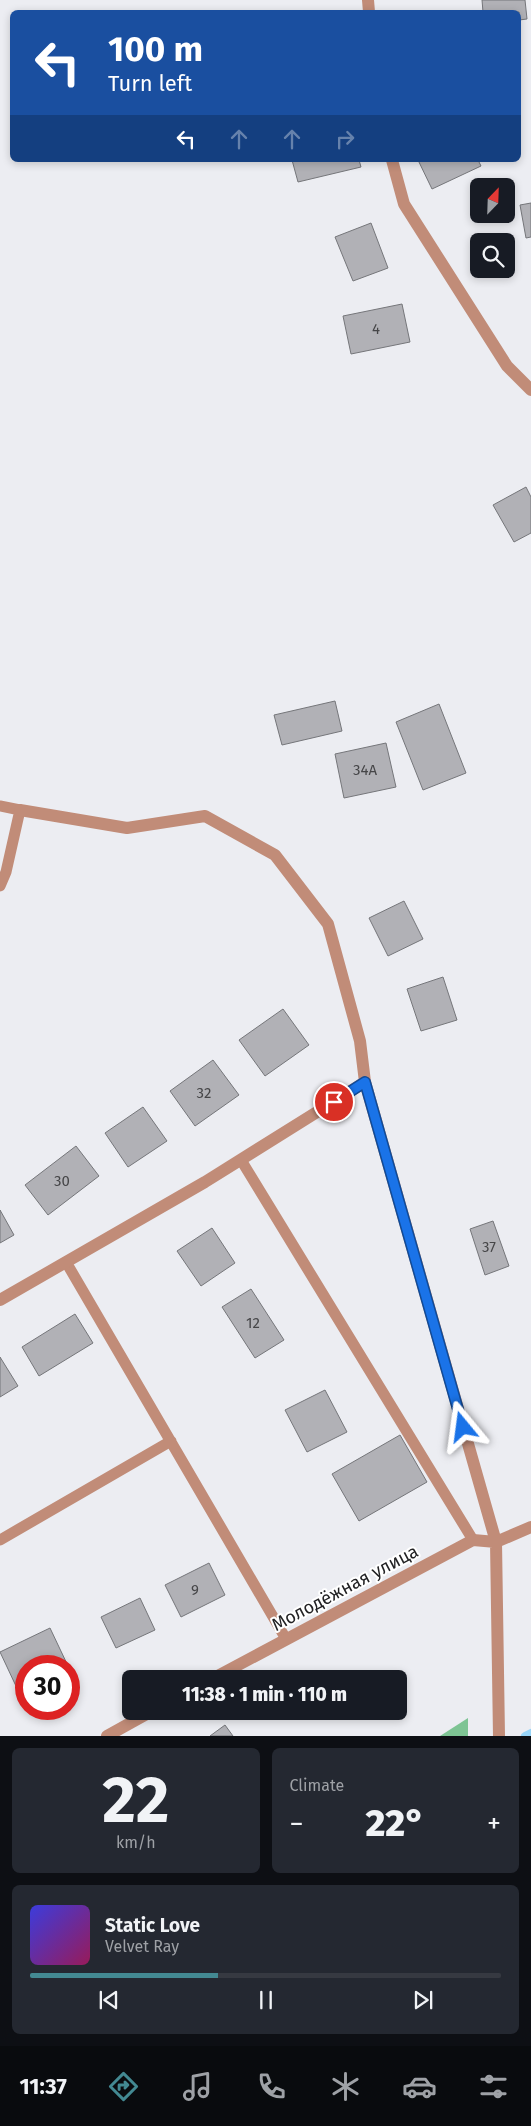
<!DOCTYPE html>
<html lang="en">
<head>
<meta charset="utf-8">
<style>
	body { margin:0; font-family:"Fira Sans",sans-serif; background:#242831; color:#f1f3f6; height:100vh; display:flex; flex-direction:column; font-size:19px; white-space:nowrap }
	* { box-sizing:border-box; margin:0 }
	p { font-size:16px; color:#9ea1a6 }
	.icon { flex:none; width:28px; height:28px; fill:none; stroke:currentColor; stroke-width:2; stroke-linecap:round; stroke-linejoin:round }
	.map { position:relative; height:1736px; overflow:hidden }
	.sheet { display:flex; flex-direction:column; gap:12px; padding:12px; background:#0d0f14; flex:1 }
	.sheet>* { flex:none }
	.hud { position:absolute; left:10px; top:10px; width:511px; height:152px; border-radius:8px; box-shadow:0 2px 8px #0003; background:#1a4fa0; color:#fff; overflow:hidden }
	.needle { width:32px; rotate:23deg }
	.buttons { position:absolute; left:470px; top:178px; display:grid; gap:10px }
	.buttons a { display:grid; place-items:center; width:45px; height:45px; border-radius:8px; background:#171b24; box-shadow:0 2px 8px #0003; font-size:25px }
	.speed { position:absolute; left:15px; top:1655px; display:flex; gap:10px; font-size:25px; font-weight:700; text-align:center }
	.speed>* { display:grid; place-content:center; width:65px; height:65px; border-radius:50%; background:#171b24; box-shadow:0 2px 8px #0003; line-height:1 }
	.speed .limit { border:8px solid #d22; background:#fff; color:#111 }
	.pin { position:absolute; display:grid; place-items:center; width:42px; height:42px; color:#fff; margin:-21px; border:2px solid #fff; border-radius:50%; box-shadow:0 1px 5px #0007 }
	.me { position:absolute; width:55px; margin:-28px; rotate:344deg; stroke-linejoin:round; filter:drop-shadow(0 0 4px #0008) }
	.turn { display:flex; align-items:center; gap:18px; height:105px; padding:0 15px; font-size:22px }
	.turn .icon { width:65px; height:65px; stroke-width:2.5 }
	.turn b { display:block; font-size:35px; line-height:42px }
	.lanes { display:flex; align-items:center; height:48px; padding:0 15px; background:#0003; justify-content:center; gap:25px; direction:ltr }
	.lanes .off { opacity:.35 }
	.big { font-size:38px; font-weight:800; line-height:1.1 }
	.sheet .tile { flex:1; display:flex; flex-direction:column; justify-content:center; gap:8px; min-width:0; padding:0 18px; border-radius:8px; background:#242831 }
	.sheet .dial { align-items:center; gap:0 }
	.dial b { font-size:65px; line-height:1 }
	.song { display:flex; align-items:center; gap:15px }
	.cover { width:60px; height:60px; border-radius:8px; background:linear-gradient(135deg,hsl(240 70% 55%),hsl(330 70% 35%)) }
	.played { height:5px; border-radius:2px; background:linear-gradient(90deg,#438992 40%,#363941 40%) }
	.keys { display:flex; justify-content:space-around; direction:ltr }
	.heat { display:flex; justify-content:space-between; align-items:center; font-size:28px; direction:ltr }
	.sheet .tiles { flex:1; display:grid; gap:12px; grid-template-columns:1fr 1fr }
	.tile:last-child { grid-column:span 2 }
	.trip { position:absolute; left:122px; top:1670px; width:285px; height:50px; border-radius:8px; background:#171b24; box-shadow:0 2px 8px #0003; font-weight:800; line-height:50px; text-align:center }
	.menu { display:flex; height:80px; justify-content:space-around; align-items:center; background:#090b0e; color:#9ea1a6 }
	.menu .icon { width:35px; height:35px }
	.menu .active { color:#438992 }
	.menu b { font-size:22px; color:#f1f3f6 }
	.map>svg:first-child { display:block }
	.forest { fill:#7ec494 }
	.lines { fill:none; stroke-linecap:round; stroke-linejoin:round }
	.stream { stroke:#97d4f8; stroke-width:8 }
	.building { fill:#b1b1b6; stroke:#75767a }
	.lane { stroke:#c18c78; stroke-width:11 }
	.street { stroke:#c18c78; stroke-width:12 }
	.route-casing { stroke:#114b97; stroke-width:12 }
	.route { stroke:#1a73e8; stroke-width:9 }
	.labels { text-anchor:middle; dominant-baseline:central; stroke-width:4; stroke-linejoin:round; paint-order:stroke }
	.number-label { font-size:15px; fill:#464648 }
	.street-label { font-size:18px; fill:#222224; stroke:#fff }
</style>
</head>
<body>
<div class="map">
<svg width="531" height="1736" viewBox="0 0 531 1736">
	<rect width="100%" height="100%" fill="#ecedf2"/>
	<path class="forest" d="M468,1718V1736H440Z"/>
	<g class="lines">
		<path class="stream" d="M525,1736L531,1733"/>
	</g>
	<path class="building" d="M482,0H525L527,19L519,20V12H483Z
		M292,160H359L361,167L298,182Z
		M418,160H478L481,166L432,189Z
		M531,203V237L526,238L520,205Z
		M371,223L388,268L353,281L335,237Z
		M402,304L410,342L351,354L343,316Z
		M526,487L531,497V533L514,542L493,505Z
		M335,701L342,731L282,745L274,715Z
		M439,704L466,773L423,790L396,722Z
		M386,743L396,787L344,798L335,754Z
		M404,901L423,939L388,956L369,918Z
		M443,977L457,1020L421,1031L407,989Z
		M283,1009L309,1045L265,1076L239,1040Z
		M213,1060L239,1095L195,1126L170,1091Z
		M143,1107L167,1141L128,1167L105,1133Z
		M76,1146L99,1176L48,1215L25,1185Z
		M0,1210L14,1235L0,1243Z
		M493,1221L509,1266L485,1275L470,1229Z
		M212,1228L235,1263L201,1286L177,1251Z
		M251,1289L284,1340L255,1358L222,1307Z
		M75,1314L93,1343L39,1376L22,1347Z
		M0,1357L18,1386L0,1397Z
		M325,1390L347,1432L307,1452L285,1410Z
		M400,1435L427,1482L359,1521L332,1474Z
		M209,1563L225,1595L181,1617L165,1585Z
		M140,1598L155,1630L116,1648L101,1617Z
		M50,1628L68,1666H26V1700L23,1701L0,1652Z
		M225,1725L233,1736H210Z"/>
	<g class="lines">
		<path class="lane" d="M0,806L20,810L6,872L0,886
			M241,1160L473,1540
			M66,1262L286,1639
			M0,1540L171,1441"/>
		<path class="street" d="M368,0L369,12
			M392,160L404,204L507,366L531,390
			M20,810L127,828L205,816L275,855L328,924L360,1041L365,1082L496,1542L499,1736
			M0,1300L205,1182L365,1082
			M212,1679L473,1540L496,1542L531,1527
			M107,1736L152,1711"/>
	</g>
	<g class="lines">
		<g class="route-casing">
			<path id="route" d="M334,1102L365,1082L463,1427"/>
		</g>
		<use href="#route" class="route"/>
	</g>
	<g class="labels">
		<g class="number-label">
			<text x="376" y="329">4</text>
			<text x="365" y="770">34А</text>
			<text x="204" y="1093">32</text>
			<text x="62" y="1181">30</text>
			<text x="489" y="1247">37</text>
			<text x="253" y="1323">12</text>
			<text x="195" y="1590">9</text>
		</g>
		<g class="street-label">
			<text transform="translate(345 1588) rotate(-28)">Молодёжная улица</text>
		</g>
	</g>
</svg>
<div class="buttons">
<a><svg class="needle" viewBox="-14 -14 28 28"><path d="M0-13l5 13h-10z" fill="#e53935"/><path d="M0 13l5-13h-10z" fill="#9ea1a6"/></svg></a>
<a><svg class="icon" aria-label="search" viewBox="0 0 24 24"><circle cx="10" cy="10" r="6"/><path d="M15 15l6 6"/></svg></a>
</div>
<div class="speed"><div class="limit">30</div></div>
<div class="pin" style="left:334px;top:1102px;background:#d93025"><svg class="icon" aria-label="arrive" viewBox="0 0 24 24"><path d="M6 21V4h12l-3 4 3 4H6"/></svg></div>
<svg class="me" style="left:463px;top:1427px" viewBox="-20 -20 40 40"><path d="M0-17L14 15 0 8-14 15z" fill="#1a73e8" stroke="#fff" stroke-width="4"/></svg>
<div class="trip">11:38 · 1 min · 110 m</div>
<div class="hud">
<div class="turn"><svg class="icon" aria-label="left" viewBox="0 0 24 24"><path d="M17 20v-9H6M10 6l-5 5 5 5"/></svg><div><b>100 m</b>Turn left</div></div>
<div class="lanes"><svg class="icon" aria-label="left" viewBox="0 0 24 24"><path d="M17 20v-9H6M10 6l-5 5 5 5"/></svg><svg class="icon off" aria-label="ahead" viewBox="0 0 24 24"><path d="M12 20V5M6 11l6-6 6 6"/></svg><svg class="icon off" aria-label="ahead" viewBox="0 0 24 24"><path d="M12 20V5M6 11l6-6 6 6"/></svg><svg class="icon off" aria-label="right" viewBox="0 0 24 24"><path d="M7 20v-9h11M14 6l5 5-5 5"/></svg></div>
</div>
</div>
<section class="sheet">
<div class="tiles">
<div class="tile dial"><b>22</b><p>km/h</p></div>
<div class="tile"><p>Climate</p>
<div class="heat"><a>−</a><b class="big">22°</b><a>+</a></div>
</div>
<div class="tile">
<div class="song"><i class="cover"></i><div><b>Static Love</b><p>Velvet Ray</p></div></div>
<div class="played"></div>
<div class="keys"><svg class="icon" aria-label="previous" viewBox="0 0 24 24"><path d="M18 5L8 12l10 7zM5 5v14"/></svg><svg class="icon" aria-label="pause" viewBox="0 0 24 24"><path d="M8 5v14M16 5v14"/></svg><svg class="icon" aria-label="next" viewBox="0 0 24 24"><path d="M6 5l10 7-10 7zM19 5v14"/></svg></div>
</div>
</div>
</section>
<nav class="menu">
<b>11:37</b>
<svg class="icon active" aria-label="directions" viewBox="0 0 24 24"><path d="M12 3l9 9-9 9-9-9zM9 14v-3h6M13 9l2 2-2 2"/></svg>
<svg class="icon" aria-label="music" viewBox="0 0 24 24"><path d="M9 18V5l10-2v13"/><circle cx="6" cy="18" r="3"/><circle cx="16" cy="16" r="3"/></svg>
<svg class="icon" aria-label="phone" viewBox="0 0 24 24"><path d="M5 4h4l2 5-3 2q2 4 5 5l2-3 5 2v4C11 20 4 13 5 4z"/></svg>
<svg class="icon" aria-label="climate" viewBox="0 0 24 24"><path d="M12 3v18M4 7l16 10M4 17L20 7"/></svg>
<svg class="icon" aria-label="car" viewBox="0 0 24 24"><path d="M5 17H2v-5l4-1 3-4h7l3 4 3 1v5h-3M9 17h6M6 11h13"/><circle cx="7" cy="17" r="2"/><circle cx="17" cy="17" r="2"/></svg>
<svg class="icon" aria-label="filters" viewBox="0 0 24 24"><path d="M4 7h16M4 17h16"/><circle cx="9" cy="7" r="2"/><circle cx="15" cy="17" r="2"/></svg>
</nav>
</body>
</html>
